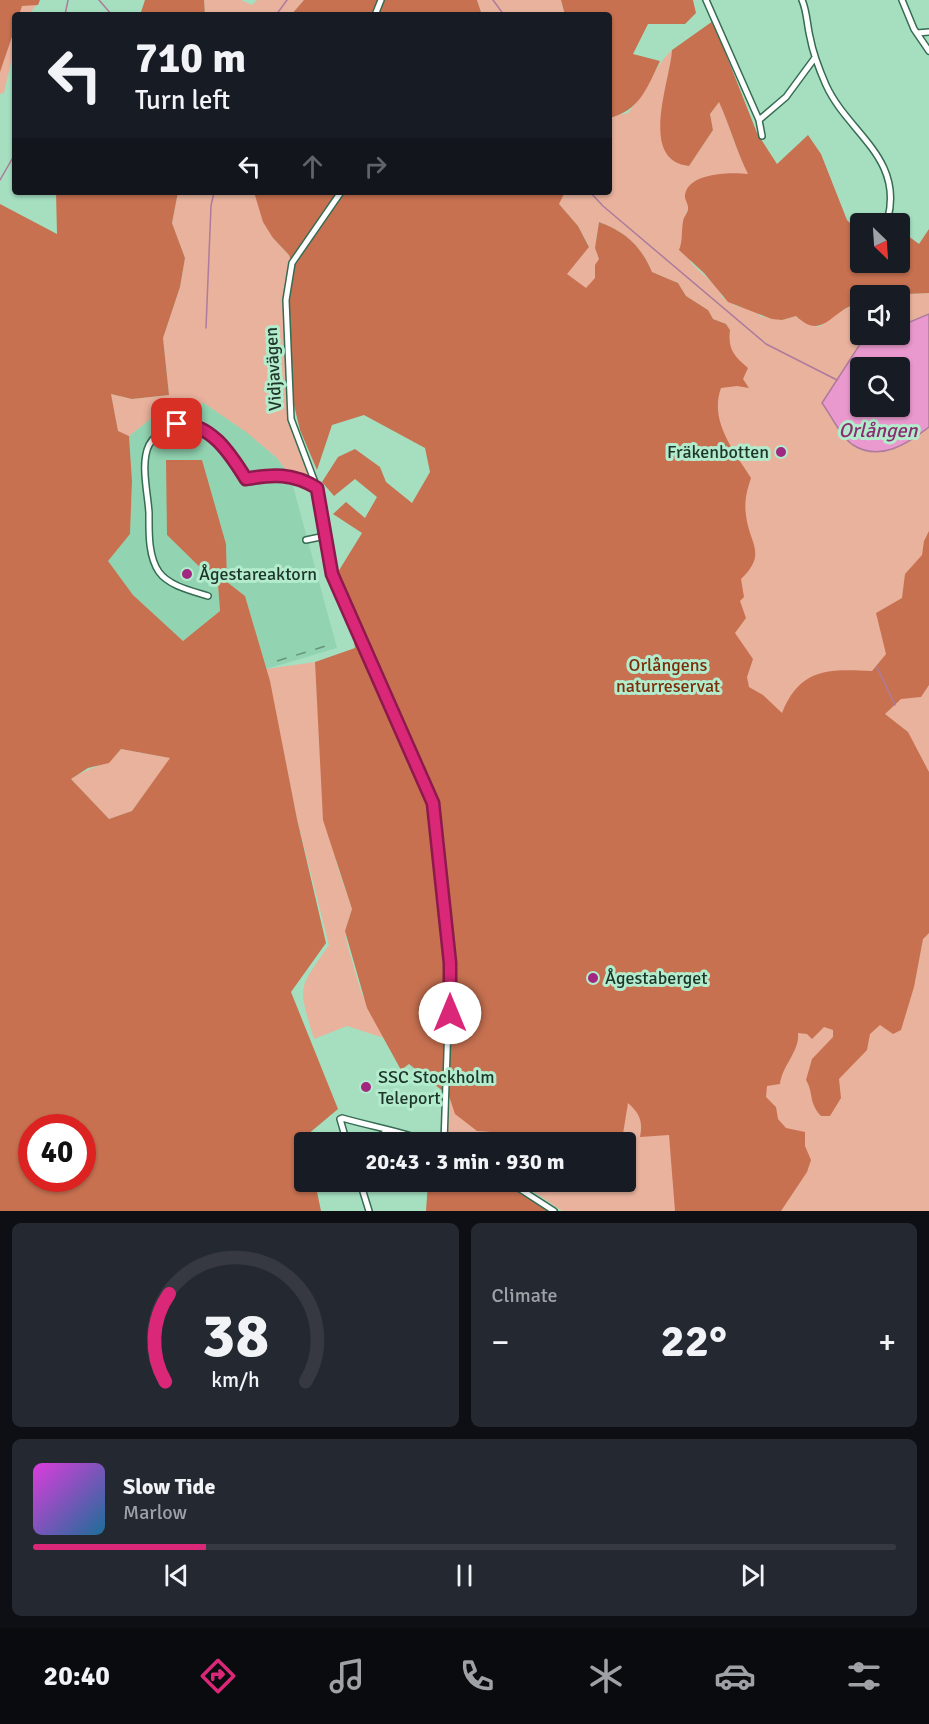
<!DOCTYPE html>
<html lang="en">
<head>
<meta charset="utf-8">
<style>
	body { margin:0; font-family:Signika,sans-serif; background:#242831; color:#f1f3f6; height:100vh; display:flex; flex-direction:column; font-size:22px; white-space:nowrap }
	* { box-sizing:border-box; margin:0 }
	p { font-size:20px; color:#9ea1a6 }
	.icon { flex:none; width:33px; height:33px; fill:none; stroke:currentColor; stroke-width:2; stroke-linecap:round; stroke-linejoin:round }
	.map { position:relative; height:1211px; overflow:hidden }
	.side { display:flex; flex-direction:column; gap:12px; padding:12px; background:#0d0f14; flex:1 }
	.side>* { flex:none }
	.banner { position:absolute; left:12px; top:12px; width:600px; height:183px; border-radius:6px; box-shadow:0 2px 4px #0004; background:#171b24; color:#f1f3f6; overflow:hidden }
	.needle { width:39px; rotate:155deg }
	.controls { position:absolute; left:850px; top:213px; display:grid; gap:12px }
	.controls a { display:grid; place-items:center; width:60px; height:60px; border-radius:6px; background:#171b24; box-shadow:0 2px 4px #0004; font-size:30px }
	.speed { position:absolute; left:18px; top:1114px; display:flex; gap:12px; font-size:30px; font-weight:700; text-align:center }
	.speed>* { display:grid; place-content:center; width:78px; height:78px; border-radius:50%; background:#171b24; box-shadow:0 2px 4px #0004; line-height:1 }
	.speed .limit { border:9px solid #d22; background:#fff; color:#111 }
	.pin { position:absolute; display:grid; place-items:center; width:51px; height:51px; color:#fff; margin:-26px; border-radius:12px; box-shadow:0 3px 9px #0006 }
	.me { position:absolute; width:66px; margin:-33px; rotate:0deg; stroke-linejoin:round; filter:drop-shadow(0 0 4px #0008) }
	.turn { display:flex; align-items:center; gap:21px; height:126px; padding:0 24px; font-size:27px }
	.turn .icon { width:78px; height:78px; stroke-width:2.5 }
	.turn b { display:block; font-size:42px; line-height:51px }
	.lanes { display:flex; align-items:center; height:57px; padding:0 24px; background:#0003; justify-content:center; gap:30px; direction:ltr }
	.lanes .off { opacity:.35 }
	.big { font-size:45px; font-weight:700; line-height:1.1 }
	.side .widget { flex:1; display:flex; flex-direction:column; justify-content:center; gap:9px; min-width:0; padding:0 21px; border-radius:9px; background:#242831 }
	.side .dial { align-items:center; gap:0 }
	.dial svg { height:156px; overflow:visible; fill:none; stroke:#363941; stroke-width:7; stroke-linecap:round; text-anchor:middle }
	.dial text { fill:#f1f3f6; stroke:none }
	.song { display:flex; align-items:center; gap:18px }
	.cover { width:72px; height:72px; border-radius:9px; background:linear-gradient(135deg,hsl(300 70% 55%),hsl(200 70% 35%)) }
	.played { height:6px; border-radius:3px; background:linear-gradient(90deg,#db2777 20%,#363941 20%) }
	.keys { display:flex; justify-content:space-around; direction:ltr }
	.heat { display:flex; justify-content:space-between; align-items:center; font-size:33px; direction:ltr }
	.side .tiles { flex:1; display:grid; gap:12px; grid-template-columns:1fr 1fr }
	.widget:last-child { grid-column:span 2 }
	.trip { position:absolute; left:294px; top:1132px; width:342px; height:60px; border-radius:6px; background:#171b24; box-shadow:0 2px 4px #0004; font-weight:700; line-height:60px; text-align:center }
	.menu { display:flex; height:96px; justify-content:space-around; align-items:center; background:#090b0e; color:#9ea1a6 }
	.menu .icon { width:42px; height:42px }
	.menu .active { color:#db2777 }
	.menu b { font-size:27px; color:#f1f3f6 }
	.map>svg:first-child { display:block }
	.built { fill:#92d4b2 }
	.green { fill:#e9b29d; fill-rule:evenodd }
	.forest { fill:#c77151; fill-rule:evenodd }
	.water { fill:#ea99ce; stroke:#ad7b9c; stroke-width:1.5; fill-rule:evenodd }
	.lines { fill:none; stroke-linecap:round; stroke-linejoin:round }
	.stream { stroke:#ad7b9c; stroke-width:1.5 }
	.minor-casing { stroke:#356c52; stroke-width:8 }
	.minor { stroke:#fff; stroke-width:5 }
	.rail { stroke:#68927b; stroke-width:1.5; stroke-dasharray:10 10; stroke-linecap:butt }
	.route-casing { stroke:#8e194d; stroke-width:15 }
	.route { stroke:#db2777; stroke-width:10 }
	.poi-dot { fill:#a02880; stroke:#b2eccd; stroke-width:2 }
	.labels { text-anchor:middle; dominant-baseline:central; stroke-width:6; stroke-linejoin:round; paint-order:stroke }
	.street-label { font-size:18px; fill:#1e3529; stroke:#b2eccd }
	.poi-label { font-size:18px; fill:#1e3529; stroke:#b2eccd; text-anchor:start }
	.park-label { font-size:18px; fill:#7c2d09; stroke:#b2eccd }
	.water-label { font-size:20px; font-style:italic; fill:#8a2c6f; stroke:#b2eccd }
</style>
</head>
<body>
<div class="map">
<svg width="929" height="1211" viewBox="0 0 929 1211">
	<rect width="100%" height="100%" fill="#a5dfc0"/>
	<path class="built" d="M204,403L246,431L276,457L290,475L337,648L266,669L245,596L227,582L226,543L167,535L218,585L220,611L183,642L133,595L107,561L130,534L132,481L129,436L163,409Z"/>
	<path class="green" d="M0,0L38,3L28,15H15V45L4,93L0,94Z
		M204,0H241L252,5L257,0H304L291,15H205Z
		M477,0H561L565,15H482Z
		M672,50L671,65L689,166L713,130L710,114L719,101C730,126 736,151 749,174L688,209L683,221V240L691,263L718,288L722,297L736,306L755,310L760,316L782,320L796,316L802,321L819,327L841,311L861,301V334H900V308L907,294L929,293V1211H562L537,1194L512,1182H626V1143H450L447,1129L452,1088L470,505L429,404L586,250L589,246L578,226L559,204L562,193L609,192V117L628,113C645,94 653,68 672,50ZM599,222C626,232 641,246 652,272L678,283L686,296L708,310L713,319L726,324L730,330L729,343L599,259L595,248ZM861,368H900V406H861Z
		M178,192H254L273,238L289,255L292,263L291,419L317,488L290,475L276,457L246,432L204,403L163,409L129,436L118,432L111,394L132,399L169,395L163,338L180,287L185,258L172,223Z
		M315,662L321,760L337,865L352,909L345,931L347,944L361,992L384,1038L347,1026L314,1039C298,985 297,991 329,945L297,819L266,669Z
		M121,749L171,758L132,811L109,819L71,779C91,766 106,767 121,749Z"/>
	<path class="forest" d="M0,0H40L38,5L22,6L19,15H15V28L0,72Z
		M145,0H204L205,15H140Z
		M304,0H477L482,15H291Z
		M561,0H693L696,13L685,24H648L633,54L660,61C647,88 640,110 610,118L609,15H565Z
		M713,21L757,133L777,164L808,135L821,154L847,220L861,234V262H900V230L919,244L929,229V293L907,294L906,301L900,308V296H861V303C832,307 824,343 796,316L782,320L772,319L728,302L704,273L679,250C683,240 681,233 683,222C683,217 688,213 688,209C689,204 684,199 685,195C688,172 733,172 748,174C736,150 730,126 719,102L710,114L713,130L689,166C638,161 670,82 672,50Z
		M56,192H178L172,223L185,258L180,287L163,338L169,395L132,399L111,394L118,431L129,436L132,481L130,534L108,561L133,595L183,641L220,611L218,585L167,535L166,460H202L226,544L227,582L245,596L270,681L297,819L326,943L291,992L338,1109L307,1135L308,1143H304V1182H315L321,1211H0V204L57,234ZM121,749L170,758L132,811L109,819L71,779L88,768L109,763ZM32,1128H82V1179H32Z
		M254,192H565L559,204L578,226L589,247L567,274L586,288L595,278V265L599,259L595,248L599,222C626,232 641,246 652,272L678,283L686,296L708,310L713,319L726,324L730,330C728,349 733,355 748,368L743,379L749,388L737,386L721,388C709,421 734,451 751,478C747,490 744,501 746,515C749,544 768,553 741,579L744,597L740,601L746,618L735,633L753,659L747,677L749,687L763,695L782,713C800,668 828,669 872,671L886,654L876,613L902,598L905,574L922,555L924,541L929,531V685L921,697L901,699L885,714L908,732L929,772V933L923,939L914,987L901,1030L893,1034L880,1025L870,1034L867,1050L839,1079L841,1098L830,1116H821C808,1102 814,1093 806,1080L812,1059L833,1037V1030L824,1027L812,1039L807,1034L798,1033C800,1051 782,1066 780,1084L767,1086L766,1097L776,1107L778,1119L786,1128L805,1132V1146L811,1160L807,1172L781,1211H675L669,1135L640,1137C643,1121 640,1114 628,1103L622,1140L561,1142L534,1135L477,1131L455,1114L449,1096L409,1064L401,1070L367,1008L345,931L352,909L323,820L315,662L355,648L350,619L334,587L338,572L362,533L333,514L346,502L365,518L377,497L355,479L334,496L322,482L338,457L355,449L380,467L386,482L412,503L430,472L425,448L364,415L332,425L317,470L300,430L294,405L288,300L292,263L289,255L273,238L263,222Z
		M428,1182H502L554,1211H426Z"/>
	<path class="water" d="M929,314V427C907,444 880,462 853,445C841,437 831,415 822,403L862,341L877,335L900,334V326ZM861,368H900V406H861Z"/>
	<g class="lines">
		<path class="stream" d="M99,0L112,15
			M493,0L504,15
			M65,15L68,0
			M276,15L287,0
			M0,180L15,154
			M590,192L603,206L766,344L837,380
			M206,328L211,206L214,192
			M877,667L895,705"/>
		<g class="minor-casing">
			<path id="minor" d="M706,0L759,120L762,136
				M802,0C807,11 807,25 810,37C813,54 819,69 826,85C848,133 903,157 888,218
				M902,0L914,29L929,51
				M375,15L381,0
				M917,33L929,32
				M759,120L786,97L814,59
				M341,192L292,263L286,300L291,419L317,488L332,574L433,803L450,963L444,1143
				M306,540L325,536
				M208,596C192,591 169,586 159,572C148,556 149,532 149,513C148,494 140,463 149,445C154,436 164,427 174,425C207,417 231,454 246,479C273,474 293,473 317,488
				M347,1143L340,1119L342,1118C373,1127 402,1131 432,1143
				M371,1143L387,1131
				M360,1182L369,1211
				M503,1182L520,1189L554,1211"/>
		</g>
		<use href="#minor" class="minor"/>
		<path class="rail" d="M277,661L329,645"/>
	</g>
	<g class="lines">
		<g class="route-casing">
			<path id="route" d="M177,424C210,422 230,453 246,479C273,474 293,473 317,488L332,574L433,803L450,963V1013"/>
		</g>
		<use href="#route" class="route"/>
	</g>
	<g class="poi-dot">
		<circle cx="781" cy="452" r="6"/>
		<circle cx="187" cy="574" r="6"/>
		<circle cx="593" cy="978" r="6"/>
		<circle cx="366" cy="1087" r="6"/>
	</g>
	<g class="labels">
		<g class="street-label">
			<text transform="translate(273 369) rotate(-93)">Vidjavägen</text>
		</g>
		<g class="poi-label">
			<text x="769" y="452" text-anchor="end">Fräkenbotten</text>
			<text x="199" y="574">Ågestareaktorn</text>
			<text x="605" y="978">Ågestaberget</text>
			<text x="378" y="1077">SSC Stockholm<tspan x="378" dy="21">Teleport</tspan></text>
		</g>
		<g class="park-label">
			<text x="668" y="665">Orlångens<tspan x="668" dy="21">naturreservat</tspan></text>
		</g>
		<g class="water-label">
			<text x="878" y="430">Orlången</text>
		</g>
	</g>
</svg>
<div class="controls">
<a><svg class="needle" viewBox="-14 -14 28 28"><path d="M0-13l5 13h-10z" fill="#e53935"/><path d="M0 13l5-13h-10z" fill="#9ea1a6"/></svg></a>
<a><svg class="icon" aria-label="sound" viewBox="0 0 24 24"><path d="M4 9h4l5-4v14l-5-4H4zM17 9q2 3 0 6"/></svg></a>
<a><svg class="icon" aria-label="search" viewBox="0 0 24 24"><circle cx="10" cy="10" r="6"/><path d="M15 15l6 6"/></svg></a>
</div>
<div class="speed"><div class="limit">40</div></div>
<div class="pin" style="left:177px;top:424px;background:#d93025"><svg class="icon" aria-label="arrive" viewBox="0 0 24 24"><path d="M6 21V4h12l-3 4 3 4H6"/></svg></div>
<svg class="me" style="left:450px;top:1013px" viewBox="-20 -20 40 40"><circle r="19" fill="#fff"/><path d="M0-13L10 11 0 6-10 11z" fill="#db2777"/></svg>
<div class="trip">20:43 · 3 min · 930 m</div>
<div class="banner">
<div class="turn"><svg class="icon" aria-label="left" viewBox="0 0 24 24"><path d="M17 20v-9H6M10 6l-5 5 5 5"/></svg><div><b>710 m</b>Turn left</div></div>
<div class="lanes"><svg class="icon" aria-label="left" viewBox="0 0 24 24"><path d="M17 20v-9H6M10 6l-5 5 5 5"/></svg><svg class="icon off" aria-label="ahead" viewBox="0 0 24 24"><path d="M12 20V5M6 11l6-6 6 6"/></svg><svg class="icon off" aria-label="right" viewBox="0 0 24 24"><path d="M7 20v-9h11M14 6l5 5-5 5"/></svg></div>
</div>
</div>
<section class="side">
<div class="tiles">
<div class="widget dial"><svg viewBox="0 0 100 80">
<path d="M14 69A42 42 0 1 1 86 69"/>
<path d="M14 69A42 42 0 0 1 16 24" stroke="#db2777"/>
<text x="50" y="56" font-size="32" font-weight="700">38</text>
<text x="50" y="72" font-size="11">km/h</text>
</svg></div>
<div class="widget"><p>Climate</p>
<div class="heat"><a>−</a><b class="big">22°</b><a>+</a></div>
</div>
<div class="widget">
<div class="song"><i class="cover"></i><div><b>Slow Tide</b><p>Marlow</p></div></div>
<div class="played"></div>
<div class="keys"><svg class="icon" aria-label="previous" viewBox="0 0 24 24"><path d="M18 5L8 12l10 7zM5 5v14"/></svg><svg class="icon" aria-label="pause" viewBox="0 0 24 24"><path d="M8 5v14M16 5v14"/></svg><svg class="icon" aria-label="next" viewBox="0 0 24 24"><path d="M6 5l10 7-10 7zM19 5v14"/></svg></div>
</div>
</div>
</section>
<nav class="menu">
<b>20:40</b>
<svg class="icon active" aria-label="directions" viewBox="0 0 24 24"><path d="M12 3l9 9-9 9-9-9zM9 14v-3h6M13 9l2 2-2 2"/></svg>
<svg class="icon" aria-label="music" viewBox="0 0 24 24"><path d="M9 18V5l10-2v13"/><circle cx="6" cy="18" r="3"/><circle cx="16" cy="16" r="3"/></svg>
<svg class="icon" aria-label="phone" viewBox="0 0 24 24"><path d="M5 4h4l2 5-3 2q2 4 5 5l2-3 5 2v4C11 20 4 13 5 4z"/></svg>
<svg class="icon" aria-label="climate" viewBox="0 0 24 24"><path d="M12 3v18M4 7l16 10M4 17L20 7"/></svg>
<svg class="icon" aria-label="car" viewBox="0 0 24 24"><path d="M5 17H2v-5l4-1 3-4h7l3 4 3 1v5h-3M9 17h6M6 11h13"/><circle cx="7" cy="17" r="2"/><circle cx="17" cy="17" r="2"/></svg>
<svg class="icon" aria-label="filters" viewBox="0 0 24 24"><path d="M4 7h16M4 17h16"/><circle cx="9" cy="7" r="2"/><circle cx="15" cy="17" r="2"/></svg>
</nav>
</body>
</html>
